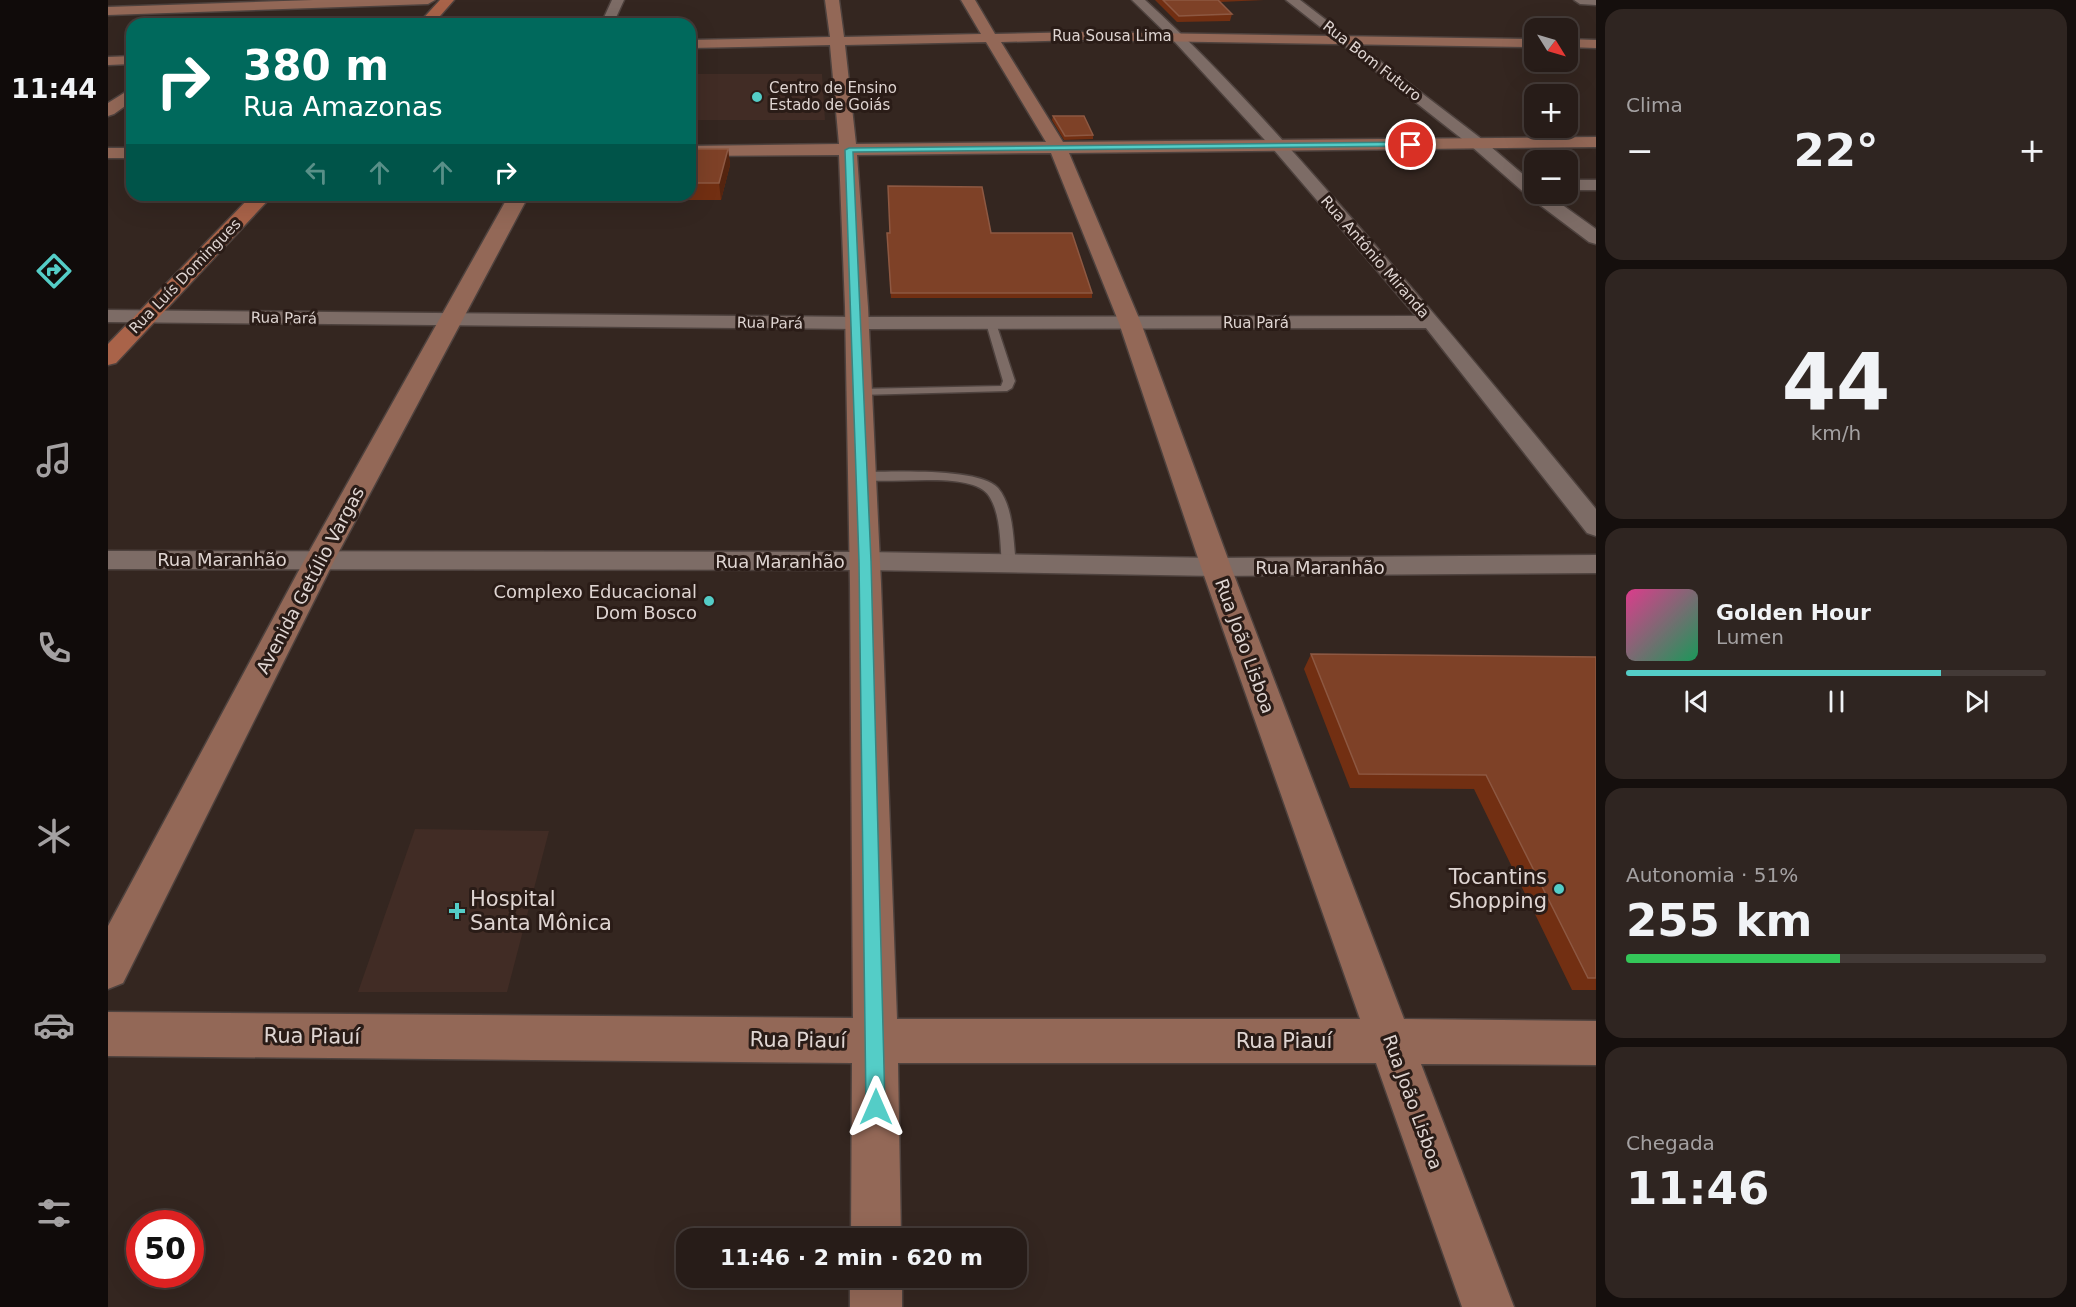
<!DOCTYPE html>
<html lang="pt">
<head>
<meta charset="utf-8">
<style>
	body { margin:0; font-family:"DejaVu Sans",sans-serif; background:#2f2521; color:#f1f3f6; height:100vh; display:flex; flex-direction:column; font-size:22px; white-space:nowrap }
	* { box-sizing:border-box; margin:0 }
	p { font-size:20px; color:#a4a1a2 }
	.icon { flex:none; width:33px; height:33px; fill:none; stroke:currentColor; stroke-width:2; stroke-linecap:round; stroke-linejoin:round }
	.map { position:relative; flex:1; overflow:hidden }
	.panel { display:flex; flex-direction:column; gap:9px; padding:9px; background:#150f0d; width:480px }
	.panel>* { flex:none }
	.banner { position:absolute; left:18px; top:18px; width:570px; height:183px; border-radius:18px; box-shadow:0 6px 24px #0002,0 0 0 2px #433a37; background:#00695c; color:#fff; overflow:hidden }
	.needle { width:39px; rotate:127deg }
	.controls { position:absolute; left:1416px; top:18px; display:grid; gap:12px }
	.controls a { display:grid; place-items:center; width:54px; height:54px; border-radius:12px; background:#271c18; box-shadow:0 6px 24px #0002,0 0 0 2px #433a37; font-size:30px }
	.speed { position:absolute; left:18px; top:1210px; display:flex; gap:12px; font-size:30px; font-weight:700; text-align:center }
	.speed>* { display:grid; place-content:center; width:78px; height:78px; border-radius:50%; background:#271c18; box-shadow:0 6px 24px #0002,0 0 0 2px #433a37; line-height:1 }
	.speed .limit { border:9px solid #d22; background:#fff; color:#111 }
	.pin { position:absolute; display:grid; place-items:center; width:51px; height:51px; color:#fff; margin:-26px; border:3px solid #fff; border-radius:50%; box-shadow:0 2px 6px #0007 }
	.me { position:absolute; width:66px; margin:-33px; rotate:0deg; stroke-linejoin:round; filter:drop-shadow(0 0 4px #0008) }
	.turn { display:flex; align-items:center; gap:21px; height:126px; padding:0 18px; font-size:27px }
	.turn .icon { width:78px; height:78px; stroke-width:2.5 }
	.turn b { display:block; font-size:42px; line-height:51px }
	.lanes { display:flex; align-items:center; height:57px; padding:0 18px; background:#0003; justify-content:center; gap:30px; direction:ltr }
	.lanes .off { opacity:.35 }
	.big { font-size:45px; font-weight:800; line-height:1.1 }
	.panel .card { flex:1; display:flex; flex-direction:column; justify-content:center; gap:9px; min-width:0; padding:0 21px; border-radius:18px; background:#2f2521 }
	.panel .dial { align-items:center; gap:0 }
	.dial b { font-size:78px; line-height:1 }
	.song { display:flex; align-items:center; gap:18px }
	.cover { width:72px; height:72px; border-radius:9px; background:linear-gradient(135deg,hsl(330 70% 55%),hsl(150 70% 35%)) }
	.played { height:6px; border-radius:3px; background:linear-gradient(90deg,#54cdc7 75%,#433a37 75%) }
	.keys { display:flex; justify-content:space-around; direction:ltr }
	.heat { display:flex; justify-content:space-between; align-items:center; font-size:33px; direction:ltr }
	.charge { height:9px; border-radius:4px; background:linear-gradient(90deg,#34c759 51%,#433a37 0) }
	.trip { position:absolute; left:568px; top:1228px; width:351px; height:60px; border-radius:18px; background:#271c18; box-shadow:0 6px 24px #0002,0 0 0 2px #433a37; font-weight:800; line-height:60px; text-align:center }
	main { display:flex; flex:1; min-height:0 }
	.tab-bar { display:flex; flex-direction:column; width:108px; justify-content:space-around; align-items:center; background:#100b0a; color:#a4a1a2 }
	.tab-bar .icon { width:42px; height:42px }
	.tab-bar .on { color:#54cdc7 }
	.tab-bar b { font-size:27px; color:#f1f3f6 }
	.map>svg:first-child { display:block }
	.built { fill:#412c25 }
	.lines { fill:none; stroke-linecap:round; stroke-linejoin:round }
	.lane-casing { stroke:#4e423e; stroke-width:3 }
	.street-casing { stroke:#4e423e; stroke-width:3 }
	.secondary-casing { stroke:#4e423e; stroke-width:3 }
	.primary-casing { stroke:#4e423e; stroke-width:3 }
	.lane { fill:#7d6c66; fill-rule:evenodd }
	.street { fill:#7d6c66; fill-rule:evenodd }
	.secondary { fill:#936857; fill-rule:evenodd }
	.primary { fill:#a96349; fill-rule:evenodd }
	.wall { fill:#722f12 }
	.shaded-wall { fill:#54240f }
	.building { fill:#7e4127; stroke:#8d5842; stroke-width:1.5 }
	.route { fill:#54cdc7; stroke:#378581; stroke-width:1.5 }
	.poi-dot { fill:#54cdc7; stroke:#2a1c17; stroke-width:2 }
	.labels { text-anchor:middle; dominant-baseline:central; stroke-width:6; stroke-linejoin:round; paint-order:stroke }
	.far-street-label { font-size:15px; fill:#dfd5d2; stroke:#2a1c17 }
	.far-poi-label { font-size:15px; fill:#dfd5d2; stroke:#2a1c17; text-anchor:start }
	.street-label { font-size:18px; fill:#dfd5d2; stroke:#2a1c17 }
	.poi-label { font-size:18px; fill:#dfd5d2; stroke:#2a1c17; text-anchor:end }
	.near-poi-label { font-size:21px; fill:#dfd5d2; stroke:#2a1c17; text-anchor:end }
	.near-street-label { font-size:21px; fill:#dfd5d2; stroke:#2a1c17 }
</style>
</head>
<body>
<main>
<nav class="tab-bar">
<b>11:44</b>
<svg class="icon on" aria-label="directions" viewBox="0 0 24 24"><path d="M12 3l9 9-9 9-9-9zM9 14v-3h6M13 9l2 2-2 2"/></svg>
<svg class="icon" aria-label="music" viewBox="0 0 24 24"><path d="M9 18V5l10-2v13"/><circle cx="6" cy="18" r="3"/><circle cx="16" cy="16" r="3"/></svg>
<svg class="icon" aria-label="phone" viewBox="0 0 24 24"><path d="M5 4h4l2 5-3 2q2 4 5 5l2-3 5 2v4C11 20 4 13 5 4z"/></svg>
<svg class="icon" aria-label="climate" viewBox="0 0 24 24"><path d="M12 3v18M4 7l16 10M4 17L20 7"/></svg>
<svg class="icon" aria-label="car" viewBox="0 0 24 24"><path d="M5 17H2v-5l4-1 3-4h7l3 4 3 1v5h-3M9 17h6M6 11h13"/><circle cx="7" cy="17" r="2"/><circle cx="17" cy="17" r="2"/></svg>
<svg class="icon" aria-label="filters" viewBox="0 0 24 24"><path d="M4 7h16M4 17h16"/><circle cx="9" cy="7" r="2"/><circle cx="15" cy="17" r="2"/></svg>
</nav>
<div class="map">
<svg width="1488" height="1307" viewBox="0 0 1488 1307">
	<rect width="100%" height="100%" fill="#342620"/>
	<path class="built" d="M582,74H714L717,120H582Z
		M307,829L441,831L399,992H250Z"/>
	<g class="lines">
		<g class="lane-casing">
			<path id="lane" d="M883,320L888,323L907,381L904,388L899,391L751,395L745,392L751,389L893,386L895,381L878,323Z
				M754,472C782,472 871,467 890,488C906,507 905,541 908,564L906,567H896L894,564C892,543 893,514 881,496C864,469 778,486 750,479L748,476Z"/>
		</g>
		<g class="street-casing">
			<path id="street" d="M504,0H516L505,24H493Z
				M1024,0H1037C1104,61 1165,129 1225,197C1315,299 1402,404 1488,509V536L1479,533L1318,328L749,329L0,322V310L749,317L1308,316L1166,150L1065,40Z
				M1178,0H1192L1375,140L1426,184V194H1439L1488,229V244L1481,242L1420,196L1363,146Z
				M1466,0H1488V5L1472,4Z
				M1460,180H1488V190H1460Z
				M0,551L757,552L1108,558L1488,555V573L1108,576L757,570L0,569Z"/>
		</g>
		<g class="secondary-casing">
			<path id="secondary" d="M205,0H327L320,4L0,15V7Z
				M717,0H731L736,37L873,34L853,0H867L887,34L975,32L1426,39V47L975,40L893,42L955,142L1488,137V147L961,153L1033,323L1123,567L1296,1019L1488,1021V1065L1313,1064L1406,1307H1354L1268,1063H790L793,1239H743L744,1063L0,1056V1012L745,1018L742,584L737,307L731,155L582,156V146L731,144L722,45L582,48V40L722,37ZM878,42L938,142L748,144L737,45ZM943,153L1011,323L1093,567L1252,1019H789L773,584L760,307L749,155Z
				M1460,39L1488,40V48L1460,47Z
				M24,56V64L0,65V57Z
				M24,88V101L6,114L0,116V103Z
				M0,148H24V158H0Z
				M401,195H421L227,559L15,983L0,989V926L197,559Z
				M742,1278H794V1307H742Z"/>
		</g>
		<g class="primary-casing">
			<path id="primary" d="M332,0H346L325,24H310Z
				M144,195H165L8,363L0,365V344Z"/>
		</g>
		<use href="#lane" class="lane"/>
		<use href="#street" class="street"/>
		<use href="#secondary" class="secondary"/>
		<use href="#primary" class="primary"/>
	</g>
	<path class="wall" d="M1047,0H1156L1112,2L1124,14L1122,21L1069,22Z
		M945,116L985,135V139L956,140L944,120Z
		M582,149H620L622,165L613,200H567V195H582Z
		M883,233L984,293V298H783L779,237Z
		M1203,654L1488,657V990H1464L1366,789L1242,788L1196,669Z"/>
	<path class="shaded-wall" d="M620,149L622,165L613,200L611,183Z"/>
	<path class="building" d="M1055,0H1110L1124,14L1071,16Z
		M945,116H976L985,135L957,136Z
		M582,149H620L611,183H582Z
		M780,186L874,187L883,233H964L984,293H783L779,233H782Z
		M1203,654L1488,657V978H1480L1378,775L1251,774Z"/>
	<path class="route" d="M1303,142L1306,146L745,152L763,561L777,1107L775,1114L768,1117L761,1114L758,1107L751,561L737,150L741,148Z"/>
	<g class="poi-dot">
		<circle cx="649" cy="97" r="6"/>
		<circle cx="601" cy="601" r="6"/>
		<circle cx="1451" cy="889" r="6"/>
		<path d="M346 902h6v6h6v6h-6v6h-6v-6h-6v-6h6z"/>
	</g>
	<g class="labels">
		<g class="far-street-label">
			<text x="1004" y="36">Rua Sousa Lima</text>
			<text transform="translate(1264 61) rotate(38)">Rua Bom Futuro</text>
			<text transform="translate(1267 257) rotate(49)">Rua Antônio Miranda</text>
			<text transform="translate(77 276) rotate(-46)">Rua Luís Domingues</text>
			<text transform="translate(176 318) rotate(1)">Rua Pará</text>
			<text transform="translate(662 323) rotate(1)">Rua Pará</text>
			<text x="1148" y="323">Rua Pará</text>
		</g>
		<g class="far-poi-label">
			<text x="661" y="88">Centro de Ensino<tspan x="661" dy="17">Estado de Goiás</tspan></text>
		</g>
		<g class="street-label">
			<text x="114" y="559">Rua Maranhão</text>
			<text x="672" y="561">Rua Maranhão</text>
			<text x="1212" y="567">Rua Maranhão</text>
			<text transform="translate(202 580) rotate(-62)">Avenida Getúlio Vargas</text>
			<text transform="translate(1137 646) rotate(70)">Rua João Lisboa</text>
			<text transform="translate(1305 1102) rotate(70)">Rua João Lisboa</text>
		</g>
		<g class="poi-label">
			<text x="589" y="591">Complexo Educacional<tspan x="589" dy="21">Dom Bosco</tspan></text>
		</g>
		<g class="near-poi-label">
			<text x="1439" y="877">Tocantins<tspan x="1439" dy="24">Shopping</tspan></text>
			<text x="362" y="899" text-anchor="start">Hospital<tspan x="362" dy="24">Santa Mônica</tspan></text>
		</g>
		<g class="near-street-label">
			<text transform="translate(204 1036) rotate(1)">Rua Piauí</text>
			<text transform="translate(690 1040) rotate(1)">Rua Piauí</text>
			<text x="1176" y="1041">Rua Piauí</text>
		</g>
	</g>
</svg>
<div class="controls">
<a><svg class="needle" viewBox="-14 -14 28 28"><path d="M0-13l5 13h-10z" fill="#e53935"/><path d="M0 13l5-13h-10z" fill="#a4a1a2"/></svg></a>
<a>+</a>
<a>−</a>
</div>
<div class="speed"><div class="limit">50</div></div>
<div class="pin" style="left:1303px;top:145px;background:#d93025"><svg class="icon" aria-label="arrive" viewBox="0 0 24 24"><path d="M6 21V4h12l-3 4 3 4H6"/></svg></div>
<svg class="me" style="left:768px;top:1107px" viewBox="-20 -20 40 40"><path d="M0-17L14 15 0 8-14 15z" fill="#54cdc7" stroke="#fff" stroke-width="4"/></svg>
<div class="trip">11:46 · 2 min · 620 m</div>
<div class="banner">
<div class="turn"><svg class="icon" aria-label="right" viewBox="0 0 24 24"><path d="M7 20v-9h11M14 6l5 5-5 5"/></svg><div><b>380 m</b>Rua Amazonas</div></div>
<div class="lanes"><svg class="icon off" aria-label="left" viewBox="0 0 24 24"><path d="M17 20v-9H6M10 6l-5 5 5 5"/></svg><svg class="icon off" aria-label="ahead" viewBox="0 0 24 24"><path d="M12 20V5M6 11l6-6 6 6"/></svg><svg class="icon off" aria-label="ahead" viewBox="0 0 24 24"><path d="M12 20V5M6 11l6-6 6 6"/></svg><svg class="icon" aria-label="right" viewBox="0 0 24 24"><path d="M7 20v-9h11M14 6l5 5-5 5"/></svg></div>
</div>
</div>
<section class="panel">
<div class="card"><p>Clima</p>
<div class="heat"><a>−</a><b class="big">22°</b><a>+</a></div>
</div>
<div class="card dial"><b>44</b><p>km/h</p></div>
<div class="card">
<div class="song"><i class="cover"></i><div><b>Golden Hour</b><p>Lumen</p></div></div>
<div class="played"></div>
<div class="keys"><svg class="icon" aria-label="previous" viewBox="0 0 24 24"><path d="M18 5L8 12l10 7zM5 5v14"/></svg><svg class="icon" aria-label="pause" viewBox="0 0 24 24"><path d="M8 5v14M16 5v14"/></svg><svg class="icon" aria-label="next" viewBox="0 0 24 24"><path d="M6 5l10 7-10 7zM19 5v14"/></svg></div>
</div>
<div class="card"><p>Autonomia · 51%</p><b class="big">255 km</b><div class="charge"></div></div>
<div class="card"><p>Chegada</p><b class="big">11:46</b></div>
</section>
</main>
</body>
</html>
